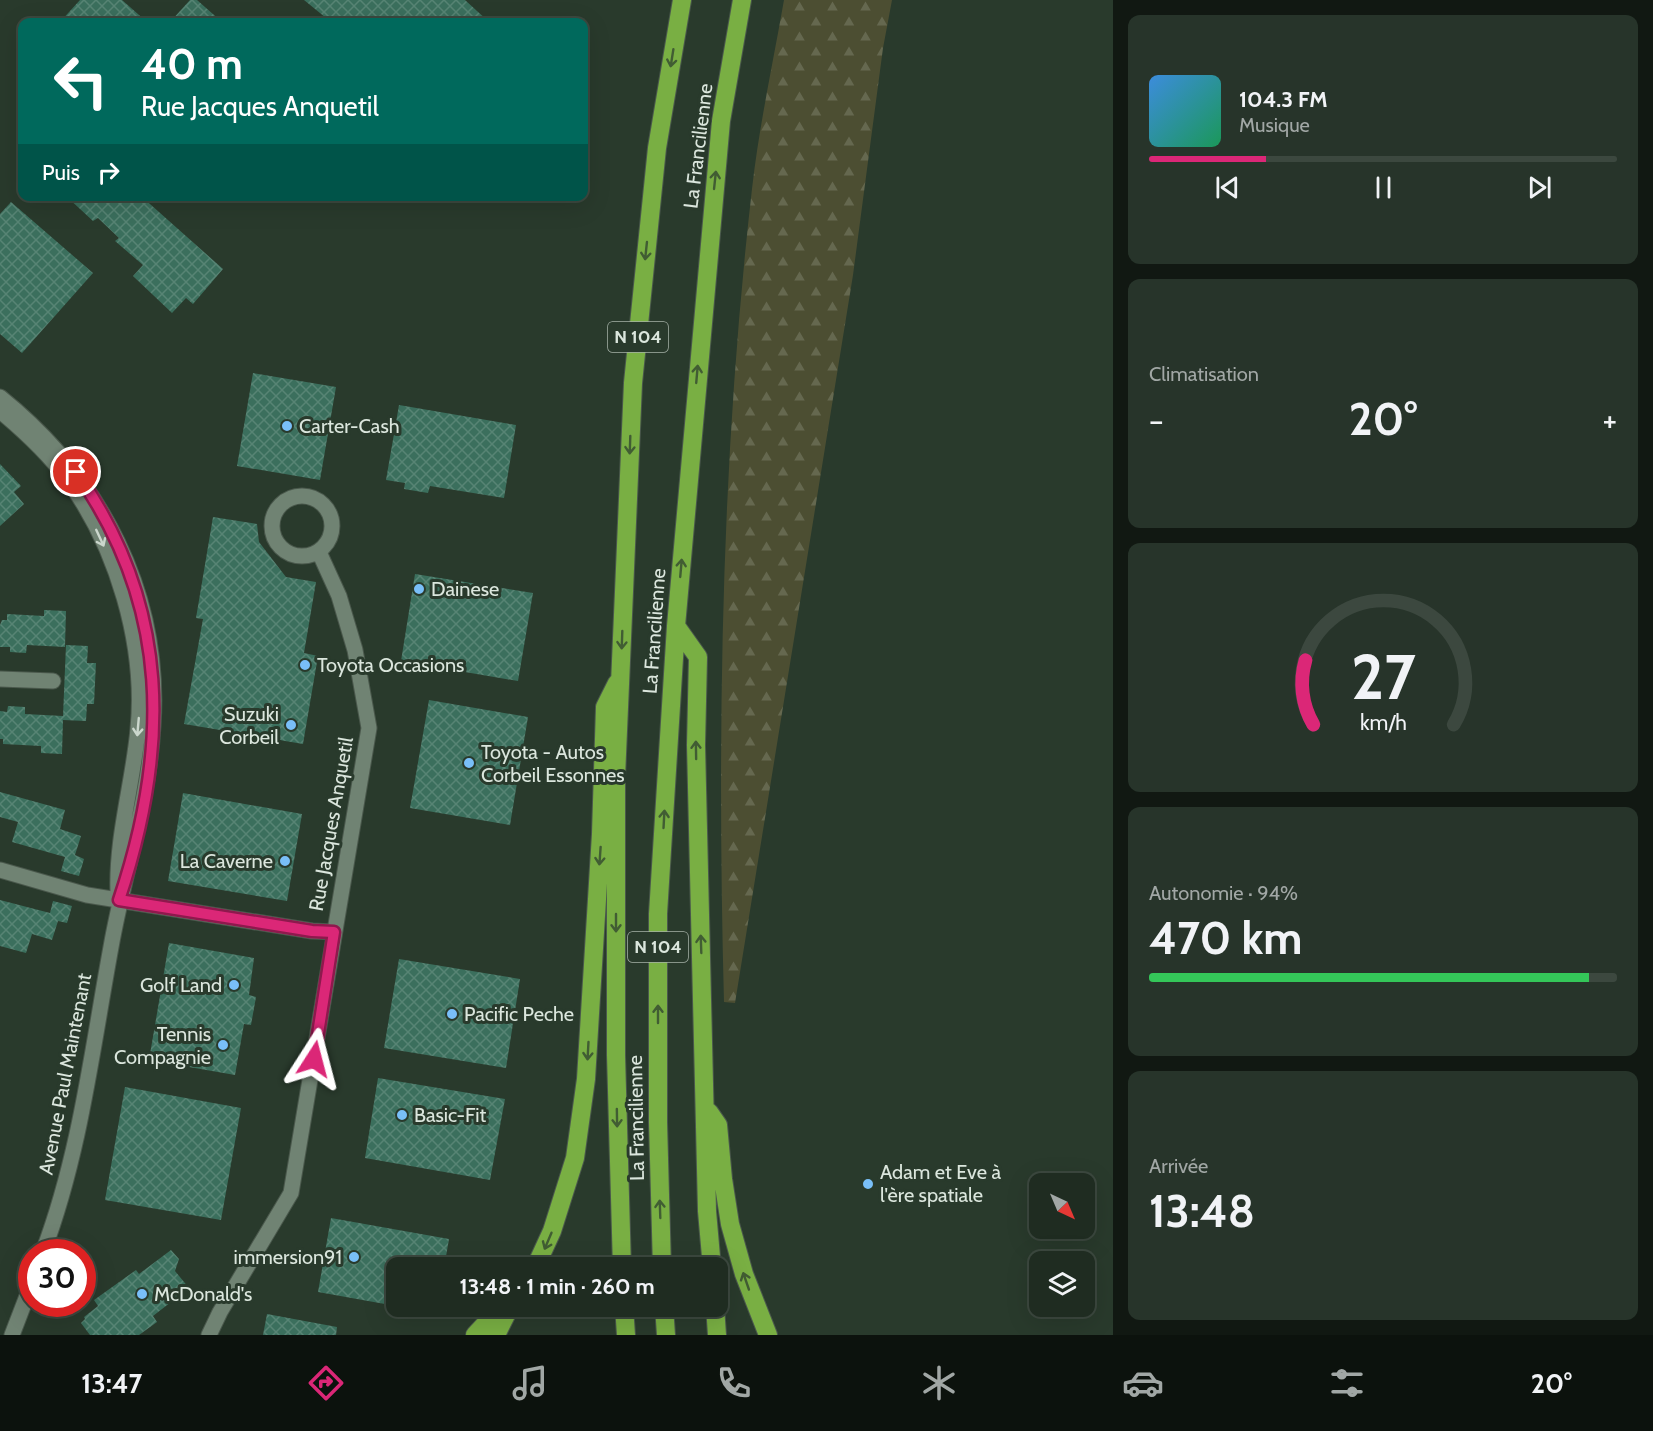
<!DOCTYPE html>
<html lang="fr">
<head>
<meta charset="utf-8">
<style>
	body { margin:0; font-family:Cabin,sans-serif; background:#27342a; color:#f1f3f6; height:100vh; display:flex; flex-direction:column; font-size:22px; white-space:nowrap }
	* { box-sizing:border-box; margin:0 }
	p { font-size:20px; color:#a1a7a5 }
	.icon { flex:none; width:33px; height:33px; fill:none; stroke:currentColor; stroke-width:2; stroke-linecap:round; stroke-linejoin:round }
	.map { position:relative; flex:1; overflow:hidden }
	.side { display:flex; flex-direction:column; gap:15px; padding:15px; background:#111812; width:540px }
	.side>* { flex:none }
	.banner { position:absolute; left:18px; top:18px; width:570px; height:183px; border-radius:12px; box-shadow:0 6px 24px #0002,0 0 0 2px #3c483f; background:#00695c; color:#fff; overflow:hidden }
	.needle { width:39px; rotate:136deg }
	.tools { position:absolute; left:1029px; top:1173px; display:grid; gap:12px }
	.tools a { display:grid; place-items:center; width:66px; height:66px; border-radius:12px; background:#1f2c21; box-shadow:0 6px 24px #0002,0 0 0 2px #3c483f; font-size:30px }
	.speed { position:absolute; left:18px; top:1239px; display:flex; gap:12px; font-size:30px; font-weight:700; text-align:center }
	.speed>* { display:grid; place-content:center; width:78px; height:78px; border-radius:50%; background:#1f2c21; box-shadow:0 6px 24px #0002,0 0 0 2px #3c483f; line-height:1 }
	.speed .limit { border:9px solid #d22; background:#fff; color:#111 }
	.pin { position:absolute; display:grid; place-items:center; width:51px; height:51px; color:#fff; margin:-26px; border:3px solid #fff; border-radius:50%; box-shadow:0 2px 6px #0007 }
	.me { position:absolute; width:66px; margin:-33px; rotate:9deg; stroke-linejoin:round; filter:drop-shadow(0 0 4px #0008) }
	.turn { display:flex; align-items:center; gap:21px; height:126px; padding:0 24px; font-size:27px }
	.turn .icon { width:78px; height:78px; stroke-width:2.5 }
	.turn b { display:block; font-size:42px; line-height:51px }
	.then { display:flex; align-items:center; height:57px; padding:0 24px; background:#0003; gap:12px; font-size:22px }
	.big { font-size:45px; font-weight:800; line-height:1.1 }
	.side .widget { flex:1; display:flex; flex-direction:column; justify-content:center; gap:9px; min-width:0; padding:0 21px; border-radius:12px; background:#27342a }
	.side .dial { align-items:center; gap:0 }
	.dial svg { height:156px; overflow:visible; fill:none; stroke:#3c483f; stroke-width:7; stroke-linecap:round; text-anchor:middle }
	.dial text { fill:#f1f3f6; stroke:none }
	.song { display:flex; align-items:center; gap:18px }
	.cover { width:72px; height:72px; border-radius:9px; background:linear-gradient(135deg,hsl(210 70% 55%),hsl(150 70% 35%)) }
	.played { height:6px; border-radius:3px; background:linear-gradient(90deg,#db2777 25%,#3c483f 25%) }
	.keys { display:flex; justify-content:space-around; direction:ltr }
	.heat { display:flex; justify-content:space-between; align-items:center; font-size:33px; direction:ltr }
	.charge { height:9px; border-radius:4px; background:linear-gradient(90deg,#34c759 94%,#3c483f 0) }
	.trip { position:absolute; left:386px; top:1257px; width:342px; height:60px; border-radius:12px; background:#1f2c21; box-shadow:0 6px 24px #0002,0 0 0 2px #3c483f; font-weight:800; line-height:60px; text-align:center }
	.menu { display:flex; height:96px; justify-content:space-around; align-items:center; background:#0c120d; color:#a1a7a5 }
	.menu .icon { width:42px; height:42px }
	.menu .selected { color:#db2777 }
	.menu b { font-size:27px; color:#f1f3f6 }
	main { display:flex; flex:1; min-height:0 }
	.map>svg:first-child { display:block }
	.forest { fill:url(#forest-firs) }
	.building { fill:url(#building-cross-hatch) }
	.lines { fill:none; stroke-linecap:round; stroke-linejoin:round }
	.street-casing { stroke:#4a584c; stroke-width:17 }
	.secondary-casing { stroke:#4a584c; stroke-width:17 }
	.highway-casing { stroke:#4a584c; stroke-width:20 }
	.street { stroke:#708373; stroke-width:15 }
	.secondary { stroke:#708373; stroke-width:15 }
	.highway { stroke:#79af43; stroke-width:18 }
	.oneway { stroke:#415d33 }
	.oneway2 { stroke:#cbd7cd }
	.route-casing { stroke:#8e194d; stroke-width:15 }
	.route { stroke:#db2777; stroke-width:10 }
	.poi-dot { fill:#79bff8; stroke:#293a2c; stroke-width:2 }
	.labels { text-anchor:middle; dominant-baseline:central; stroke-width:6; stroke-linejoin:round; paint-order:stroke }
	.shield { fill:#293a2c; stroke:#a6b2a8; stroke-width:1.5 }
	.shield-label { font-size:18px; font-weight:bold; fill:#dbe6dd }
	.street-label { font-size:20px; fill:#dbe6dd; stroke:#293a2c }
	.poi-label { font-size:20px; fill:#dbe6dd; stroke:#293a2c; text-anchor:start }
</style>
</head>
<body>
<main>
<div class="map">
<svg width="1113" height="1335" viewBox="0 0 1113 1335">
	<defs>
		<pattern id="forest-firs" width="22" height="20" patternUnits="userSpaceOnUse" patternTransform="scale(1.5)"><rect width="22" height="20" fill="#4c4e32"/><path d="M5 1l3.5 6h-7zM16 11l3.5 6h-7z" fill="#65684f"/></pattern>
		<pattern id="building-cross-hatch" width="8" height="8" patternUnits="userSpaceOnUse" patternTransform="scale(1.5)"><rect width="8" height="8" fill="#3b6f5d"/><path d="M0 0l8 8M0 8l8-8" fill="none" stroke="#578474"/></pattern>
	</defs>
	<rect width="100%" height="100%" fill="#293a2c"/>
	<path class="forest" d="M784,0H892L883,48L853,275L735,1003L724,1002C717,731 721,459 752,189C759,126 773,63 784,0Z"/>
	<path class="building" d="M80,0H122L147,22H60Z
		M190,0H197L222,22H170Z
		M304,0H465L489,22H331Z
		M66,196H141L223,269L193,304L186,298L172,313L133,276L143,265L115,241L119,238L98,218L93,221Z
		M11,202L93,273L22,353L0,334V214Z
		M253,373L336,387L320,480L237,466Z
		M399,405L516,425L504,498L430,486L428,493L404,489L405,483L386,480Z
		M0,464L21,486L14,492L24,504L0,526Z
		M213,517L257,524L259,542L286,577L316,582L304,653L318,656L303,744L184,724L203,619L196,618Z
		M415,574L533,593L518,681L401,661Z
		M44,610L66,611L65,647L27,645L26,653L10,652V647H0V625L2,620H7V614L44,616Z
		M66,645L88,646L87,663H96L94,704H87L86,721L63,720L62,754L41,753V746L3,744V739H0V711L7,712L8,706L25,707V714L63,716Z
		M429,700L528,717L510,825L410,808Z
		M0,792L65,810L60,829L81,836L75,855L84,859L79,876L61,871L65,857L12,842L18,822L0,817Z
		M183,793L302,814L287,901L168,881Z
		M0,900L50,913L53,901L72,906L67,923L58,921L52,940L32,934L26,953L0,946Z
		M169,943L254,958L249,995L256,997L251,1025L244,1024L235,1075L149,1060Z
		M399,959L520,979L506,1068L384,1048Z
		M378,1078L505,1099L490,1180L365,1158Z
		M125,1087L241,1108L221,1220L105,1200Z
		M331,1218L449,1239L444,1268H396V1306L318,1292Z
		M171,1250L179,1259L175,1271L189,1288L153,1316L157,1322L139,1335H90L81,1323L85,1319L84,1317L98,1306L94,1300L136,1270L139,1274Z
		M267,1314L337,1327L336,1335H263Z"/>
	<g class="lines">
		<g class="street-casing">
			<path id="street" d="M272 526a30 30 0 1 1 60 0a30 30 0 1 1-60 0Z
				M0,679L53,681
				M0,870L87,895L312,931L334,932
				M209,1335L220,1312L291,1193L369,728L355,650L339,596L319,552"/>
		</g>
		<g class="secondary-casing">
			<path id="secondary" d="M0,397C101,478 162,594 153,726C149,801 124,873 111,947C92,1050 80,1154 43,1252
				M0,411C24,431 48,453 67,479C117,547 146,645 138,729C133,783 116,838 118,892
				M12,1335L32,1283"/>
		</g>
		<g class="highway-casing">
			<path id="highway" d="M676,626L698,657L696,745L707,1211L712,1268
				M709,1112L718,1125L723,1179L730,1224L744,1274L768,1335
				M535,1268L552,1231L575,1158L586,1079L601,834L605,707L617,683
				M622,1268L616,1055V777L633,383L657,148L682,0
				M662,1268L658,1122V914L676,626L721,121L742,0
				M624,1306L626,1335
				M664,1306L666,1335
				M715,1306L717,1335
				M475,1335L489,1320L509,1310
				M496,1335L510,1307"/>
		</g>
		<use href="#street" class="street"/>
		<use href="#secondary" class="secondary"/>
		<use href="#highway" class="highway"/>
	</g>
	<defs><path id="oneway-shaft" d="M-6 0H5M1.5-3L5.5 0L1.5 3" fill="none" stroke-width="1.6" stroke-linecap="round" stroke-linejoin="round" transform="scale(1.5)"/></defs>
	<g class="oneway">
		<use href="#oneway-shaft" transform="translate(672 58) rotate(99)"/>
		<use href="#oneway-shaft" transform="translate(715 180) rotate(-84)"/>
		<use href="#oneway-shaft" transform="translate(646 251) rotate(96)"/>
		<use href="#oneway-shaft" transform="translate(697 374) rotate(-85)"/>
		<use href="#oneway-shaft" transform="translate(630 445) rotate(92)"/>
		<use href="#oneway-shaft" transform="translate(681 568) rotate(-85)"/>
		<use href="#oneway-shaft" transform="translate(622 640) rotate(92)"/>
		<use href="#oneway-shaft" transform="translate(696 750) rotate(-91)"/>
		<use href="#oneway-shaft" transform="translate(664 819) rotate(-87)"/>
		<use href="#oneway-shaft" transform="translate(600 856) rotate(94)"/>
		<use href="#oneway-shaft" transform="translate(616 923) rotate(90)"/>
		<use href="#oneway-shaft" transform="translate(701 944) rotate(-92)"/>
		<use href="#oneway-shaft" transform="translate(658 1014) rotate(-90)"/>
		<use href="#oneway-shaft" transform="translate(588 1051) rotate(93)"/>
		<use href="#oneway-shaft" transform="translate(617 1118) rotate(89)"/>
		<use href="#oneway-shaft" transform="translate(660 1209) rotate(-92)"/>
		<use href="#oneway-shaft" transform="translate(548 1241) rotate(113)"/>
		<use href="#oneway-shaft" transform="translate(746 1281) rotate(-109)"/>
	</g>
	<g class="oneway2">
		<use href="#oneway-shaft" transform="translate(100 538) rotate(65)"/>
		<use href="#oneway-shaft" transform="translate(138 727) rotate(95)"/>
	</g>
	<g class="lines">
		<g class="route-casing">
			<path id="route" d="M76,472C171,606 170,748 119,900L312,931L334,932L314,1059"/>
		</g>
		<use href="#route" class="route"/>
	</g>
	<g class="poi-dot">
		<circle cx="287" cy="426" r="6"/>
		<circle cx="419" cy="589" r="6"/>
		<circle cx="305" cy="665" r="6"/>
		<circle cx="291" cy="725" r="6"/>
		<circle cx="469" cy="763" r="6"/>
		<circle cx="285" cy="861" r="6"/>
		<circle cx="234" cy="985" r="6"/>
		<circle cx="452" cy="1014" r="6"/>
		<circle cx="223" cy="1045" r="6"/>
		<circle cx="402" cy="1115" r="6"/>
		<circle cx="868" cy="1184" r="6"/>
		<circle cx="354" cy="1257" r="6"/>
		<circle cx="142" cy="1294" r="6"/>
	</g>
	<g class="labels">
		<g class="shield">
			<rect x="608" y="322" width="60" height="30" rx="4.5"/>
			<rect x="628" y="932" width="60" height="30" rx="4.5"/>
		</g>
		<g class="shield-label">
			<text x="638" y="337">N 104</text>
			<text x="658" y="947">N 104</text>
		</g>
		<g class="street-label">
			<text transform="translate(698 146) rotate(-83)">La Francilienne</text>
			<text transform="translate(654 631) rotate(-86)">La Francilienne</text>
			<text transform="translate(331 824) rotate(-80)">Rue Jacques Anquetil</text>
			<text transform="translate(65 1074) rotate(-79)">Avenue Paul Maintenant</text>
			<text transform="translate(636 1118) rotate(-91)">La Francilienne</text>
		</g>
		<g class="poi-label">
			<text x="299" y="426">Carter-Cash</text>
			<text x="431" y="589">Dainese</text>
			<text x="317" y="665">Toyota Occasions</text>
			<text x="279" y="714" text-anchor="end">Suzuki<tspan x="279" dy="23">Corbeil</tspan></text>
			<text x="481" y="752">Toyota - Autos<tspan x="481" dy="23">Corbeil Essonnes</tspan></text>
			<text x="273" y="861" text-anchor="end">La Caverne</text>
			<text x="222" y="985" text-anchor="end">Golf Land</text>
			<text x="464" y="1014">Pacific Peche</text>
			<text x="211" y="1034" text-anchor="end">Tennis<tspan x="211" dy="23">Compagnie</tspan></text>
			<text x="414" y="1115">Basic-Fit</text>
			<text x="880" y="1172">Adam et Eve à<tspan x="880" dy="23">l'ère spatiale</tspan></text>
			<text x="342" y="1257" text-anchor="end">immersion91</text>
			<text x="154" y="1294">McDonald's</text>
		</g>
	</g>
</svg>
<div class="tools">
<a><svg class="needle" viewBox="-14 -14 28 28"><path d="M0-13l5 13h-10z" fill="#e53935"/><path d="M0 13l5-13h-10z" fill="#a1a7a5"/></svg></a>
<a><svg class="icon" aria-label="layers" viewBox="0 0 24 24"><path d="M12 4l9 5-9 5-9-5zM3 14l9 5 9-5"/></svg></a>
</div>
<div class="speed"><div class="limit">30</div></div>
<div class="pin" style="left:76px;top:472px;background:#d93025"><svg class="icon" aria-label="arrive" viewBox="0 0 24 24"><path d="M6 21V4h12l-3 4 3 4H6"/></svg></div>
<svg class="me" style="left:314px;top:1059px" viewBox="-20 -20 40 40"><path d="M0-17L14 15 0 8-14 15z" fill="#db2777" stroke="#fff" stroke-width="4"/></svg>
<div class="trip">13:48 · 1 min · 260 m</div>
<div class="banner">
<div class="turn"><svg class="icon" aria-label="left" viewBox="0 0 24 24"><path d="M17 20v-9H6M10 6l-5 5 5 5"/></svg><div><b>40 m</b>Rue Jacques Anquetil</div></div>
<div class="then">Puis<svg class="icon" aria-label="right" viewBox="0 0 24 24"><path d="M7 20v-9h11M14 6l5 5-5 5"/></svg></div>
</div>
</div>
<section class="side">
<div class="widget">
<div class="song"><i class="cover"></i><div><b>104.3 FM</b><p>Musique</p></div></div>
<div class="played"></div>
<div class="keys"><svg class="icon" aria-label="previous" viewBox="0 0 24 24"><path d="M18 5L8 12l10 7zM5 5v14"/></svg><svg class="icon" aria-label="pause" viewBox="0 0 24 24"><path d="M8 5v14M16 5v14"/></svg><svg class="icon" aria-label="next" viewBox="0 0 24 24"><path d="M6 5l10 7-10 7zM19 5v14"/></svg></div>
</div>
<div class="widget"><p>Climatisation</p>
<div class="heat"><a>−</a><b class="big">20°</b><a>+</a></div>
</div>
<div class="widget dial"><svg viewBox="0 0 100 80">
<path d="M14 69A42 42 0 1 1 86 69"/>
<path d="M14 69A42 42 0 0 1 10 36" stroke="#db2777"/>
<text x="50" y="56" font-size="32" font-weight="700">27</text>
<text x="50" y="72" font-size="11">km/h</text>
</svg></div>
<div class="widget"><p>Autonomie · 94%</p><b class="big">470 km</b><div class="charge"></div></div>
<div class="widget"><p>Arrivée</p><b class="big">13:48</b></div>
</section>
</main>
<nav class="menu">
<b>13:47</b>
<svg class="icon selected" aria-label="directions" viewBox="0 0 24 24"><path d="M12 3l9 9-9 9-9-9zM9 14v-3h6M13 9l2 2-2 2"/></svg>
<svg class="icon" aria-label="music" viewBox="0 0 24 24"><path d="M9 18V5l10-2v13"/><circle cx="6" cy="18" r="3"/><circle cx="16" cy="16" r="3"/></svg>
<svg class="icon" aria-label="phone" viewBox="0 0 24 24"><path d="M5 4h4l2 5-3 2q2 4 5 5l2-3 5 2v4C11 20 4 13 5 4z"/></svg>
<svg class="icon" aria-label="climate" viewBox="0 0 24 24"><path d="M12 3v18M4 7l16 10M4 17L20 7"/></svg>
<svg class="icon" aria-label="car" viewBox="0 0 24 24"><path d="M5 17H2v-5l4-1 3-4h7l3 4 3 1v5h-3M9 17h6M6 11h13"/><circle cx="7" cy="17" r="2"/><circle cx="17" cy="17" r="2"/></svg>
<svg class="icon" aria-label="filters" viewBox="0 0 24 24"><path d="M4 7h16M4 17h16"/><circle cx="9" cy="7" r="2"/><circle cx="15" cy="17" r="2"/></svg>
<b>20°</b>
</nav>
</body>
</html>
